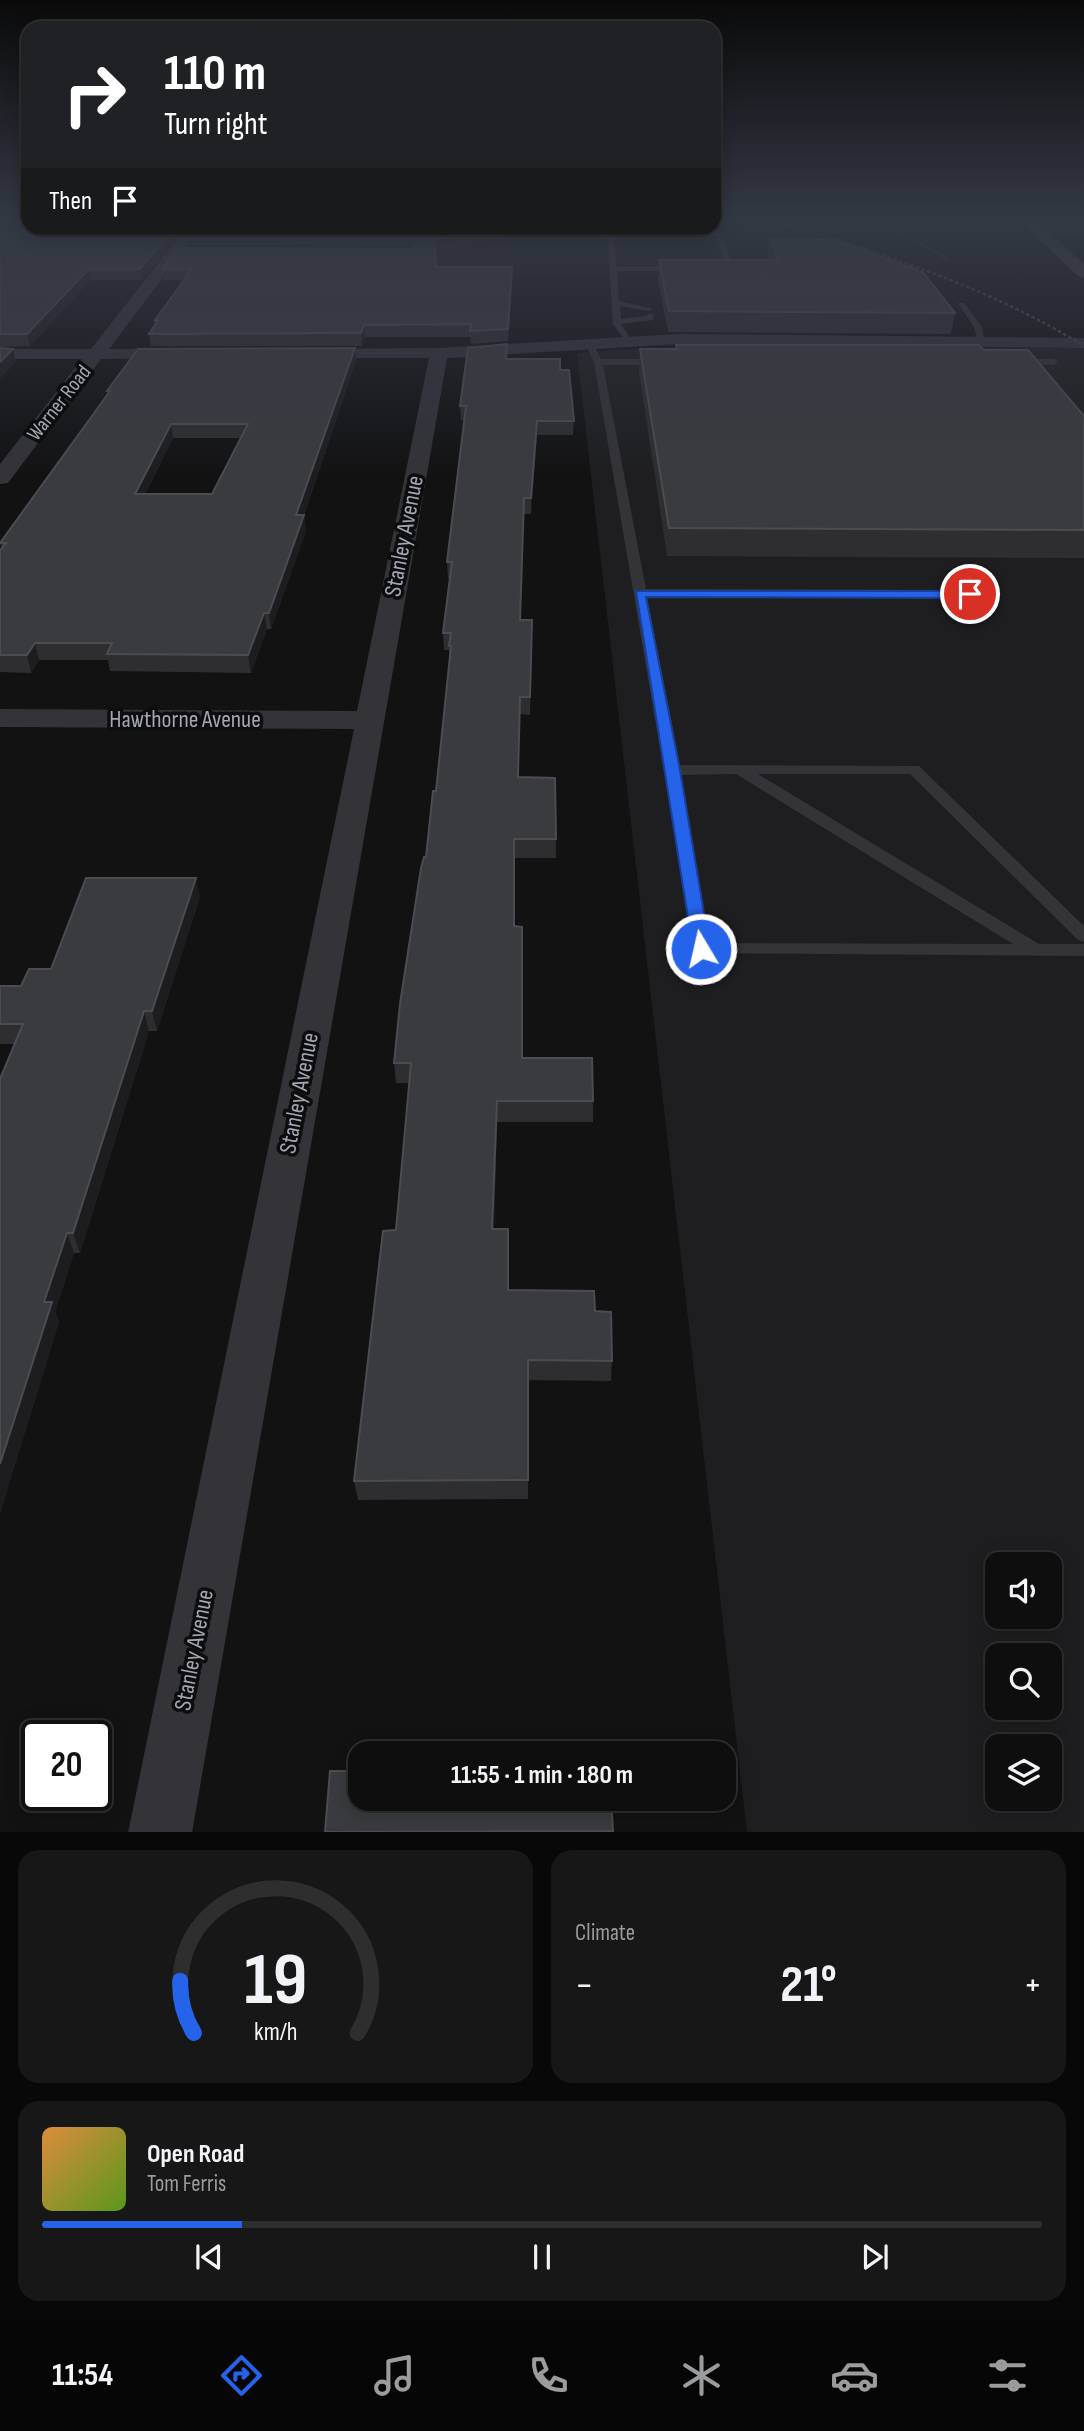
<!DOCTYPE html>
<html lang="en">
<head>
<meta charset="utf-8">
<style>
	body { margin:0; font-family:"Sofia Sans Condensed",sans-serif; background:#171717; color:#f1f3f6; height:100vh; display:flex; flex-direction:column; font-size:26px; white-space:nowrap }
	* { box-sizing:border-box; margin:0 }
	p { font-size:23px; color:#9b9c9e }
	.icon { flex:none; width:38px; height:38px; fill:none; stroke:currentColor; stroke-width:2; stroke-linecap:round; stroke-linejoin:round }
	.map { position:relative; height:1832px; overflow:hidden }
	.panel { display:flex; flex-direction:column; gap:18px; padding:18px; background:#080808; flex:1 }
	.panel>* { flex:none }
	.top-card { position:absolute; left:21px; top:21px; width:700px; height:214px; border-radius:21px; box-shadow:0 4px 18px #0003,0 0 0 2px #2e2e2e; background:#202124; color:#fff; overflow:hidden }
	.controls { position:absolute; left:985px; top:1552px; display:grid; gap:14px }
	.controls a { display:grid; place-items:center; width:77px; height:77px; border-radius:14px; background:#0e0e0e; box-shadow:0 4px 18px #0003,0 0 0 2px #2e2e2e; font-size:35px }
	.speed { position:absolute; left:21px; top:1720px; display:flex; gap:14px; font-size:35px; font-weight:700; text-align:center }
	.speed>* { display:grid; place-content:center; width:91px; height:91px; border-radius:50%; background:#0e0e0e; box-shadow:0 4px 18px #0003,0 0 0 2px #2e2e2e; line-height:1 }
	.speed .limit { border:4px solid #111; border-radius:10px; background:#fff; color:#111 }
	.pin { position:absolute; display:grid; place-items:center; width:60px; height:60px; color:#fff; margin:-30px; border:4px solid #fff; border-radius:50%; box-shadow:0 2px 7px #0007 }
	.me { position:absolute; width:77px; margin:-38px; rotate:351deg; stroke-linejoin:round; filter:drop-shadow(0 0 5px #0008) }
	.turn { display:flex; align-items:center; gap:24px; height:147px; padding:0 28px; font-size:32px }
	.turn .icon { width:91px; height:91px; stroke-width:2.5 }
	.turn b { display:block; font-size:49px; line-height:60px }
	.then { display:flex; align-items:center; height:66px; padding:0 28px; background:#0003; gap:14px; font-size:26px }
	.big { font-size:52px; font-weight:700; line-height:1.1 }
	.panel .widget { flex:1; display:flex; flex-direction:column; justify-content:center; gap:10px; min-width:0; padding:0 24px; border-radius:21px; background:#171717 }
	.panel .dial { align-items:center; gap:0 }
	.dial svg { height:182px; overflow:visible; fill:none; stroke:#2e2e2e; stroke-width:7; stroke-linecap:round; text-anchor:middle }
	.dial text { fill:#f1f3f6; stroke:none }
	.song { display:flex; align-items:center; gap:21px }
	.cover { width:84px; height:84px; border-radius:10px; background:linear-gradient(135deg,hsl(30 70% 55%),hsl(90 70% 35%)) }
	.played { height:7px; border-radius:4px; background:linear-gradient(90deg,#2563eb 20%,#2e2e2e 20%) }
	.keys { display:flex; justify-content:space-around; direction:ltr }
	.heat { display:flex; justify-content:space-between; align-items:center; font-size:38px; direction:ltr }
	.panel .tiles { flex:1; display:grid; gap:18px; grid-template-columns:1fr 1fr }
	.widget:last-child { grid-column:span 2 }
	.trip { position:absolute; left:348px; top:1741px; width:388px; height:70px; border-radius:21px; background:#0e0e0e; box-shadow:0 4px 18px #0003,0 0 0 2px #2e2e2e; font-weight:700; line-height:70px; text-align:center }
	.tab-bar { display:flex; height:112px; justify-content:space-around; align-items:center; background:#060606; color:#9b9c9e }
	.tab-bar .icon { width:49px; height:49px }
	.tab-bar .current { color:#2563eb }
	.tab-bar b { font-size:32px; color:#f1f3f6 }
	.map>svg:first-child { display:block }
	.built { fill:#1e1e20; fill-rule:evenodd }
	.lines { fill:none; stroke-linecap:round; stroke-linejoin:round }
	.stream { fill:#282f36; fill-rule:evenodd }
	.service { fill:#333338; fill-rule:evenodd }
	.minor { fill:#333338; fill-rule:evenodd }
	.secondary { fill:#414248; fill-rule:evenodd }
	.rail { stroke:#46474d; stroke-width:2.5; stroke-dasharray:3.5 2.5; stroke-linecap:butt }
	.wall { fill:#2e2e31; fill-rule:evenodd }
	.shaded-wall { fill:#1d1d1f }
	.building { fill:#3a3b3f; stroke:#4b4c51; stroke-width:2; fill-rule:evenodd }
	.route { fill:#2563eb; stroke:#184099; stroke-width:2 }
	.labels { text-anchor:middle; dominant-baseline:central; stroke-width:7; stroke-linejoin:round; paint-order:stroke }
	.far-street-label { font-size:21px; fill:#a3a7b4; stroke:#0d0d0e }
	.street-label { font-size:24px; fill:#a3a7b4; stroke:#0d0d0e }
</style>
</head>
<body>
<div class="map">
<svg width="1084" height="1833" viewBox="0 0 1084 1833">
	<rect width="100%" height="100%" fill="#121213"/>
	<path class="built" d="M651,348H1084V1832H747L577,353ZM998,1564H1050V1617H998ZM998,1656H1050V1708H998ZM998,1746H1050V1799H998Z"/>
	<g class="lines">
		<path class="stream" d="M881,222H887L952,260L947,261Z"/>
		<path class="service" d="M645,228H692L721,233L734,267L716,271L712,269L726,265L716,236L664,231L614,235L616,267H681L685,269L681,271H617L619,301L653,309L649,311L620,306L621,319L646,316L650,313L654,315L653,320L621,324L632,341L628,344L613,324L607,233Z
			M1084,232V236L1039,234L1042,232Z
			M958,303H964L982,327L985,344L978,342L974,327Z
			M589,341L593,344L601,359H661L665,362L661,365H603L646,589L996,590L1002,594L996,598L647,597L680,765L919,766L1084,926V942L1078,940L910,774H758L1039,944H1084V956L695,953L594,362L585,344ZM736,774L1013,944L709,943L681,775Z
			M1014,359H1054L1058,362L1054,365L1011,364V360Z"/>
		<path class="minor" d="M186,228H200L109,349H182L188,350L191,354L188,358L101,359L8,483L0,484V464L82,359H0V349H91Z
			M678,334L1084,338V348L678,344L447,358L192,1833H128L354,729L0,727V709L357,711L429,358H308L302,357L299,353L302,349L439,348Z"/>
		<path class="secondary" d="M1022,222H1037L1084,264V278L1078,276Z"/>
		<path class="rail" d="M779,222C885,255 989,287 1084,346"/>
	</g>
	<path class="wall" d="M0,222L184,228L142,280H91L30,346L0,347Z
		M960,222H1020L965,224Z
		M194,228H524V235L434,250L436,267L512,279L508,341L471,344L470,337H365L362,346H151L149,334L155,324V320L184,280H164L162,269L410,249L412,247L411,246L190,245L189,235Z
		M769,239L955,313L951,334L668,332L658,279L659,260H769L767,257Z
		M676,345L984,350L1084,416V558L667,556L639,372L640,349H676Z
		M507,359L560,370L574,421L573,435H537L531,514H524L520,620H532V637L530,715L520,714L518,777L555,778L556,858H515L514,926L523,1058L593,1101V1122H497L494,1229H508V1290L595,1311L612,1361L611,1381L528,1380V1499L358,1500L354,1481L396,1230L410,1083H396L394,1063L436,791L449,662V650H444L443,633L450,578H448L447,562L464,420H461L460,406Z
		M356,361L304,515L306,531L271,629H267L251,673L110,671L108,660H39L31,673L0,672V550L2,548L0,543L108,394L107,391ZM173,438H240L212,494H145Z
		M200,897L157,1031H149L80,1253H74L55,1312L59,1322L0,1513L15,1044H0V986H21L51,969Z
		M611,1799L612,1832H325Z"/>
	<path class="shaded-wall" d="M174,228H184L142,280L140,269Z
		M504,228H524V235L434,250V239Z
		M512,267V279L508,341V329Z
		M89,269L91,280L30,346L27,334Z
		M364,325L365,337L362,346L361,333Z
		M355,348L356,361L298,531L296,515Z
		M13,349L16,362L0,379V362Z
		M537,421V435L531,514V498Z
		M171,424L173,438L137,509L135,494Z
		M524,498V514L520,637V620Z
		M304,515L306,531L271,629L269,613Z
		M264,613L267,629L251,673L248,655Z
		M35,643L39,660L31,673L27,655Z
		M196,878L200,897L157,1031L152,1011Z
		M144,1011L149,1031L80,1253L73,1233Z
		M497,1101V1122L493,1250L492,1229Z
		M67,1233L74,1253L55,1312L59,1322L0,1513V1464L44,1302Z"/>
	<path class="building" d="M0,222H28V228H174L140,269H89L27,334H0Z
		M194,228H504L434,239L436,267H512L508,329L470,331L471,324L364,325L361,333L149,334L158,320H155L192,269H162L179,248L410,249L420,243L410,236L189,235Z
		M769,239H832L923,272L955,313L669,311L659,260H779Z
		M507,344L506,359H560V370H569L574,421H537L531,498H524L520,620H532L530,697H520L518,777L555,778L556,839H514V926L522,927V1058H592L593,1101H497L492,1229H508V1290L594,1291L595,1311L611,1312L612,1361L528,1360V1480L354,1481L383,1231L396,1230L411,1063H394L400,1004L421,868L424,857H426L433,791H436L451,646H449L451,633H443L452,562H447L466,406H460L468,348Z
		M676,345H979L984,350H1028L1084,416V530L669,528L640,349H677Z
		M0,348L13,349L0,362Z
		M355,348L296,515H304L269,613H264L248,655L107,654L112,643H35L27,655H0V550L6,543H0L110,391H107L138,349ZM171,424H248L212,494H135Z
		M86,878H196L152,1011H144L73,1233H67L44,1302H52L0,1464V1079L23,1024H0V986H21L29,969H51Z
		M330,1771H360V1799H611L613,1831L325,1832Z"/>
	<linearGradient id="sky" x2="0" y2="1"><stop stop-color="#0a0a0a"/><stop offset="0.46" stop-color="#333944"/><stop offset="1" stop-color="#333944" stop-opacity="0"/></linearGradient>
	<rect width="1084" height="478" fill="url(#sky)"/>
	<path class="route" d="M636,591H970L976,594L970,598L646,597L680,770L710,949L701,954L693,949Z"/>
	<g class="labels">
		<g class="far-street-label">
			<text transform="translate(59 403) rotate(-52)">Warner Road</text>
		</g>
		<g class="street-label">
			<text transform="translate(404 536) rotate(-79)">Stanley Avenue</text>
			<text x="185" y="719">Hawthorne Avenue</text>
			<text transform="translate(299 1093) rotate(-79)">Stanley Avenue</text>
			<text transform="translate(194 1650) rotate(-79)">Stanley Avenue</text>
		</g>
	</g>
</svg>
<div class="controls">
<a><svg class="icon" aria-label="sound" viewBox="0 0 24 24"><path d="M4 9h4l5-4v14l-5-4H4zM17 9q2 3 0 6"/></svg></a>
<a><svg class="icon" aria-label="search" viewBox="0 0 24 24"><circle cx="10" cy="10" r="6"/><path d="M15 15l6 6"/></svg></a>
<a><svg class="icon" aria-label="layers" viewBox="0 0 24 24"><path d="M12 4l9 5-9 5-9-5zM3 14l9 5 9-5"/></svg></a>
</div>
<div class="speed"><div class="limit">20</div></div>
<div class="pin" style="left:970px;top:594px;background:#d93025"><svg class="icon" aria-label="arrive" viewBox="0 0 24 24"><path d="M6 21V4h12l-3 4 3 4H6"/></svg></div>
<svg class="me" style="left:701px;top:949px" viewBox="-20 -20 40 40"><circle r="17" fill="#2563eb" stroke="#fff" stroke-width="3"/><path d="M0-11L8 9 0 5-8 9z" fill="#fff"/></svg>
<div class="trip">11:55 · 1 min · 180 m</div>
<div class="top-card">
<div class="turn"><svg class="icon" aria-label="right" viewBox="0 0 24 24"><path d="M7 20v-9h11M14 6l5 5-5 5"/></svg><div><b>110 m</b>Turn right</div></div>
<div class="then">Then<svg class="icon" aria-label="arrive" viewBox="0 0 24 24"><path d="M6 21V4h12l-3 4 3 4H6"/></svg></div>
</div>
</div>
<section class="panel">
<div class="tiles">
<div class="widget dial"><svg viewBox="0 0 100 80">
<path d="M14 69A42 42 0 1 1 86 69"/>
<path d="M14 69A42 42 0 0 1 8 46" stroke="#2563eb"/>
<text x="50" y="56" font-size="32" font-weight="700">19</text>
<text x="50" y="72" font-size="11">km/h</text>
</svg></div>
<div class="widget"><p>Climate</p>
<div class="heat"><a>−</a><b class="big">21°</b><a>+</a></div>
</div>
<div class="widget">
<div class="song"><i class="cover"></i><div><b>Open Road</b><p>Tom Ferris</p></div></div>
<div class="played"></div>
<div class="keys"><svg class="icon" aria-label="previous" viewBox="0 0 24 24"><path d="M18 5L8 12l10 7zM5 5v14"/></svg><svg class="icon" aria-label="pause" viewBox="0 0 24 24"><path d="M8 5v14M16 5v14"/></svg><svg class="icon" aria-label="next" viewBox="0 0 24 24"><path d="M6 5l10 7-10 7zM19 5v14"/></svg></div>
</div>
</div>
</section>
<nav class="tab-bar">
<b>11:54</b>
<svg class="icon current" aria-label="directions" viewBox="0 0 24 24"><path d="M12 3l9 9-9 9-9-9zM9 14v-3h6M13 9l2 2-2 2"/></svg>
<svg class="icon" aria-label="music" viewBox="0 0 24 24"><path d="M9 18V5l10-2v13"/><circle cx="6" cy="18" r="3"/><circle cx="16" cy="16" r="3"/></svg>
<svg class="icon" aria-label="phone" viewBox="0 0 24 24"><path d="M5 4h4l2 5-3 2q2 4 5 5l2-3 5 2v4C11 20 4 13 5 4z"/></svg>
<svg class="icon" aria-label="climate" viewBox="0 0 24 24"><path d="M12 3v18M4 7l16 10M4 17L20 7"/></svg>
<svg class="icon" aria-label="car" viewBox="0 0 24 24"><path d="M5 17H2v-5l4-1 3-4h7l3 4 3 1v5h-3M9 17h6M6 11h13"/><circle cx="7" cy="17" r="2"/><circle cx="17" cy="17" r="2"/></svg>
<svg class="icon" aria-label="filters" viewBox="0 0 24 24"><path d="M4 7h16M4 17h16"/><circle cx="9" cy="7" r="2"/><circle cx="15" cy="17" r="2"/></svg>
</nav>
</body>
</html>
